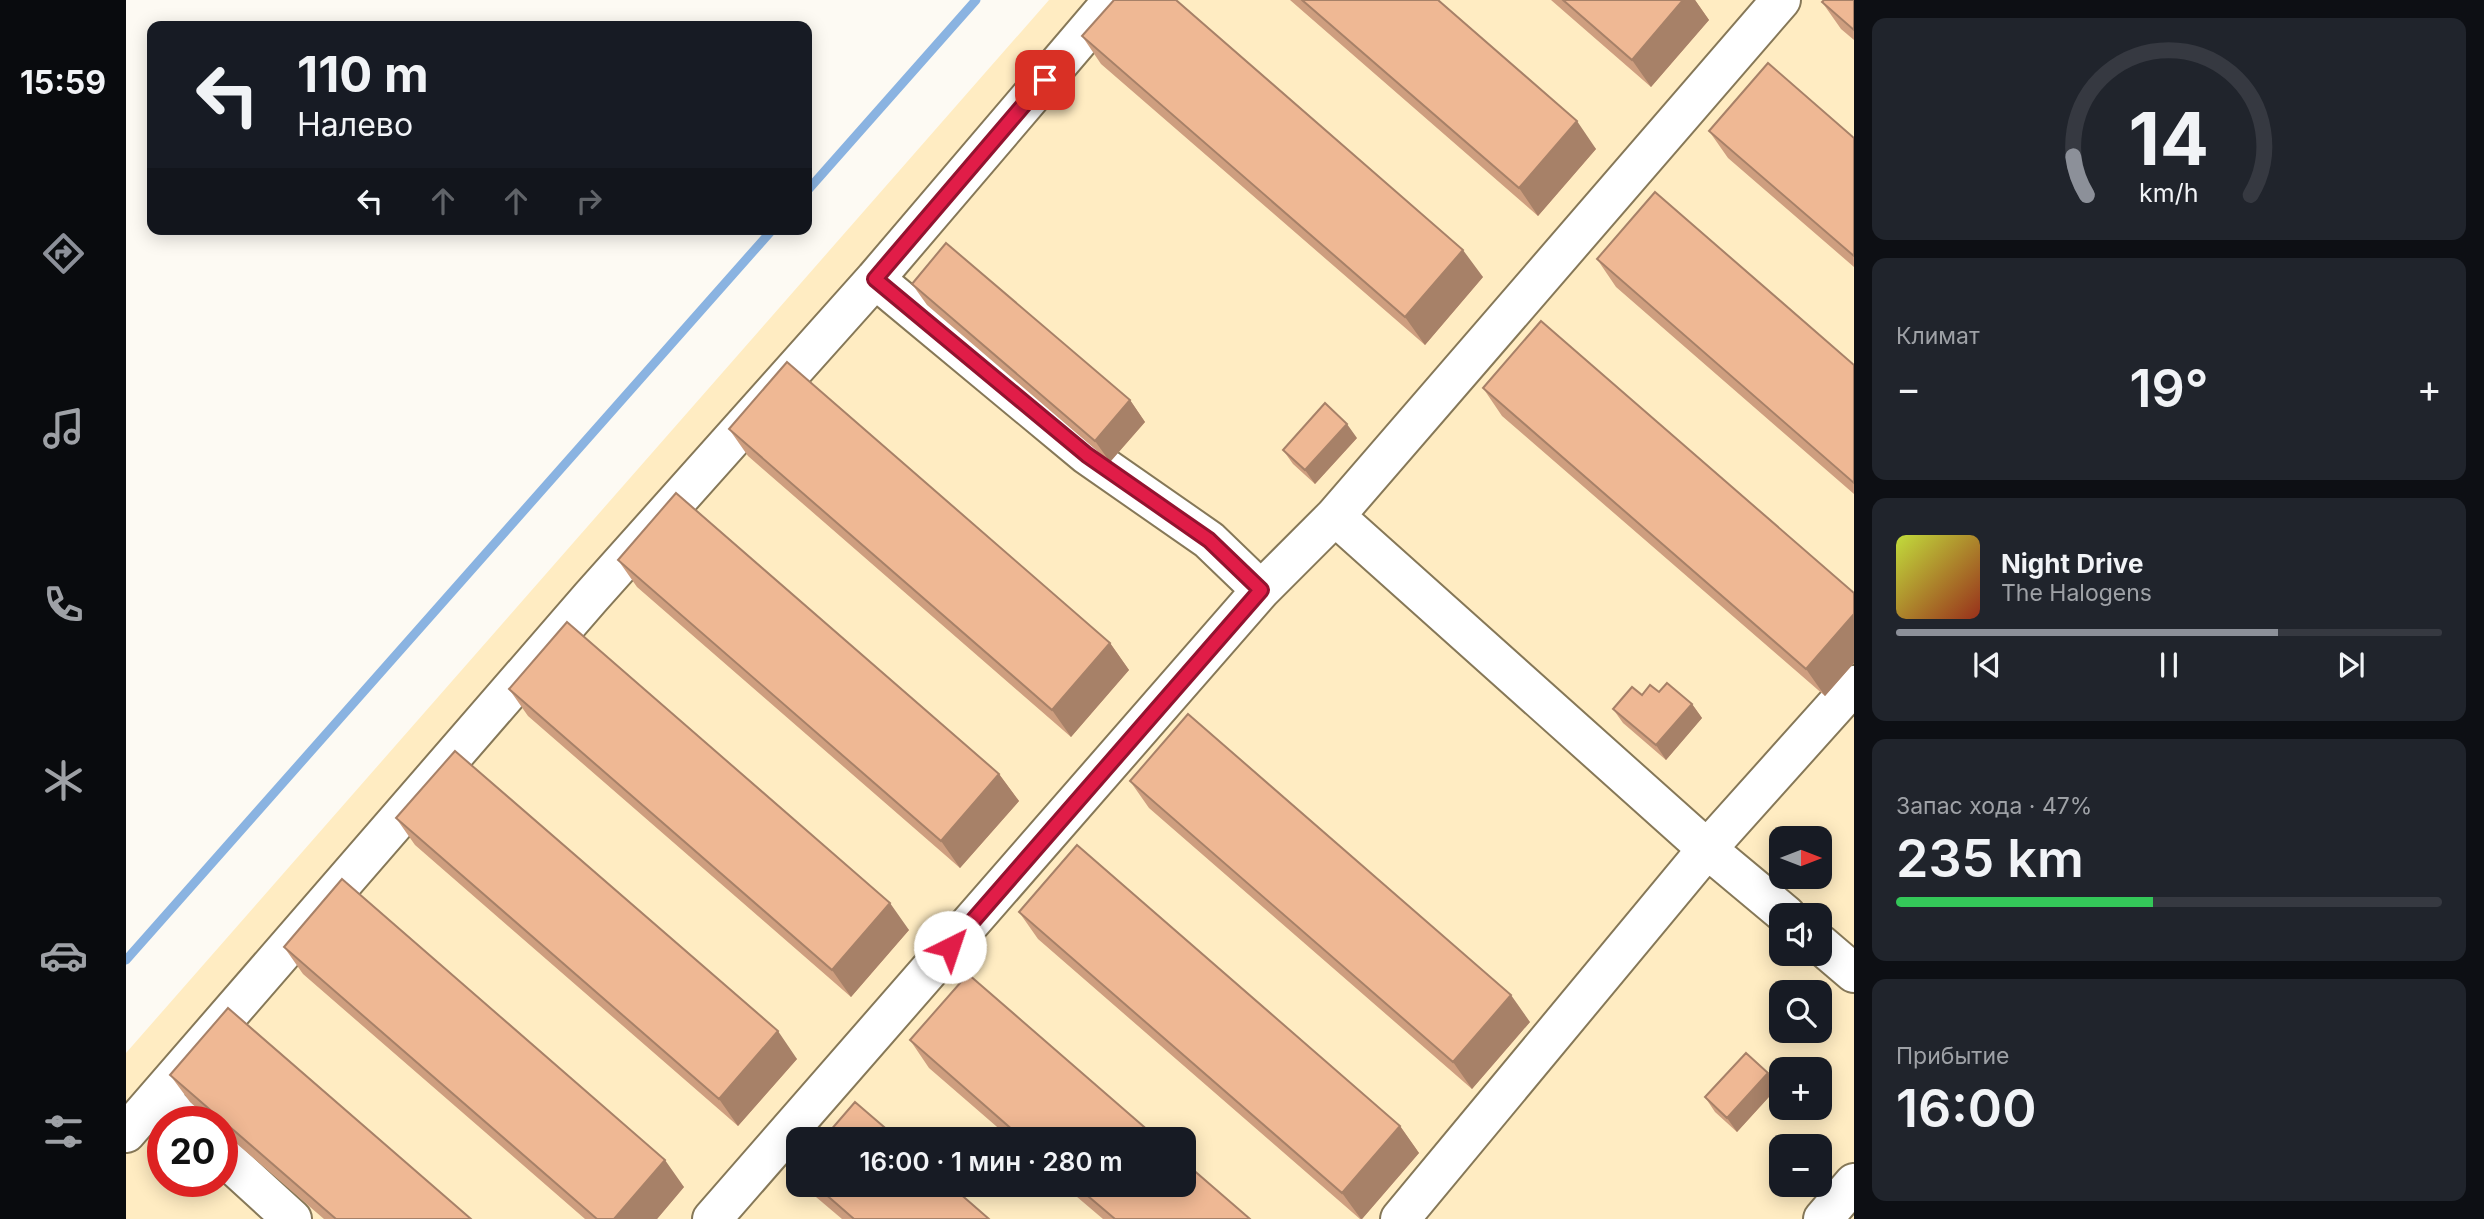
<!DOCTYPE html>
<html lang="ru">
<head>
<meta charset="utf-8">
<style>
	body { margin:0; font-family:Inter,sans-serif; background:#20242c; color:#f1f3f6; height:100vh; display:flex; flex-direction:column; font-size:26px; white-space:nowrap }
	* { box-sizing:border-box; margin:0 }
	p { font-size:23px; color:#9ea1a6 }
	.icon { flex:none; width:38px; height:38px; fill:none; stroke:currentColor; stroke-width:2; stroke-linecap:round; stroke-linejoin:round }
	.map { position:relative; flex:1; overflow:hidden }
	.drawer { display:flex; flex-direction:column; gap:18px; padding:18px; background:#0d0f14; width:630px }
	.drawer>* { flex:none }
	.guide { position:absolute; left:21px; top:21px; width:665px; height:214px; border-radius:14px; box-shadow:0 4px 18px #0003; background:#171b24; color:#f1f3f6; overflow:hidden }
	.needle { width:46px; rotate:90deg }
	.tools { position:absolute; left:1643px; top:826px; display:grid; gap:14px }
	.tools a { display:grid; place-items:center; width:63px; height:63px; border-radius:14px; background:#171b24; box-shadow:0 4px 18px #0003; font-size:35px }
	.speed { position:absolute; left:21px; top:1106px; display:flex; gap:14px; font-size:35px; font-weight:700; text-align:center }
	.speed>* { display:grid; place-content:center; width:91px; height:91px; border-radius:50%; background:#171b24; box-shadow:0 4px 18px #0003; line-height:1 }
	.speed .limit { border:10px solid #d22; background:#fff; color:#111 }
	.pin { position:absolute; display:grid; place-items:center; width:60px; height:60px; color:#fff; margin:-30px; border-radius:14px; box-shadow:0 4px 10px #0006 }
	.me { position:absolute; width:77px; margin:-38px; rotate:41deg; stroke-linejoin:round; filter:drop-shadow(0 0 5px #0008) }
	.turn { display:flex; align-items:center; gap:24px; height:147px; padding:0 35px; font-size:32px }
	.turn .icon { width:91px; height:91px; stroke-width:2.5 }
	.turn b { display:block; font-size:49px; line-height:60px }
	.lanes { display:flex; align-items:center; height:66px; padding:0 35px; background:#0003; justify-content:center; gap:35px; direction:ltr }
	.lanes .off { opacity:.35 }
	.big { font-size:52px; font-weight:600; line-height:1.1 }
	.drawer .widget { flex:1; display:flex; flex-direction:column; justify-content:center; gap:10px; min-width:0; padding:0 24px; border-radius:14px; background:#20242c }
	.drawer .dial { align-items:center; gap:0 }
	.dial svg { height:182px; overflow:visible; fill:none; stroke:#363941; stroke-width:7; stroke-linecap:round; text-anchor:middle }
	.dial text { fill:#f1f3f6; stroke:none }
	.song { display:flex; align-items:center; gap:21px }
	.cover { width:84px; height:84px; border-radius:10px; background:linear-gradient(135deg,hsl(70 70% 55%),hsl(10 70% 35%)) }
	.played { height:7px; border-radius:4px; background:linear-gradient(90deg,#8c9099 70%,#363941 70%) }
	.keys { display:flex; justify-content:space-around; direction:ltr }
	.heat { display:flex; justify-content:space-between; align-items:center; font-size:38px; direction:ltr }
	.charge { height:10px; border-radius:5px; background:linear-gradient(90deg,#34c759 47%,#363941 0) }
	.trip { position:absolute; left:660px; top:1127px; width:410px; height:70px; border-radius:14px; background:#171b24; box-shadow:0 4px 18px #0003; font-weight:600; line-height:70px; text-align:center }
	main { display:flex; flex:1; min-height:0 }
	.tabs { display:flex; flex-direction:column; width:126px; justify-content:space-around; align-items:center; background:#090b0e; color:#9ea1a6 }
	.tabs .icon { width:49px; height:49px }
	.tabs .current { color:#8c9099 }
	.tabs b { font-size:32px; color:#f1f3f6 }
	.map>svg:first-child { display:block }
	.built { fill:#ffecc2; fill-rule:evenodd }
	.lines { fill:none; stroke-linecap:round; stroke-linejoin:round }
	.stream { stroke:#8ab3e1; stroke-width:9 }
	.minor-casing { stroke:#867858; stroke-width:42 }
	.minor { stroke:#fff; stroke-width:38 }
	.wall { fill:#ce9e7f }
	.shaded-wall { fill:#a78168 }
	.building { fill:#efb894; stroke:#a78168; stroke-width:2 }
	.route-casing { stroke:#92132f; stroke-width:18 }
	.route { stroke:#e11d48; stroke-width:12 }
</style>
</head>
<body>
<main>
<nav class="tabs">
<b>15:59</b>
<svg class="icon current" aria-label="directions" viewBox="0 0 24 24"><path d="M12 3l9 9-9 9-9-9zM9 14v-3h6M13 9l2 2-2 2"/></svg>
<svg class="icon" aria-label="music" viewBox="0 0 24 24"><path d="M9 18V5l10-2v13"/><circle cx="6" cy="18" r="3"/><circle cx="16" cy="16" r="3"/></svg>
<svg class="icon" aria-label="phone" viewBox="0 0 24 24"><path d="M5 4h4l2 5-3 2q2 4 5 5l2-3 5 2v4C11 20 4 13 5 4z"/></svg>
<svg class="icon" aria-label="climate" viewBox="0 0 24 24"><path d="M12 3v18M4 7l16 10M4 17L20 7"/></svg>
<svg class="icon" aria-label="car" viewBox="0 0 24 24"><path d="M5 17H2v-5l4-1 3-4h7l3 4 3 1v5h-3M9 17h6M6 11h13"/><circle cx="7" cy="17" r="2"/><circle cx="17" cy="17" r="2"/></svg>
<svg class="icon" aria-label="filters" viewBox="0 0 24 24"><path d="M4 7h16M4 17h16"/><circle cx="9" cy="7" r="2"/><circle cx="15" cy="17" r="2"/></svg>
</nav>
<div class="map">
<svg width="1728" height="1219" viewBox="0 0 1728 1219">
	<rect width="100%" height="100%" fill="#fdfaf3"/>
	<path class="built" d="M923,0H1728V1219H0V1053ZM1656,838H1694V877H1656ZM1656,915H1694V954H1656ZM1656,992H1694V1031H1656ZM1656,1069H1694V1108H1656ZM37,1122H96V1181H37ZM672,1139H1057V1185H672ZM1656,1146H1694V1185H1656Z"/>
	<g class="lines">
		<path class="stream" d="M681,191L850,0
			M0,960L647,229"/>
		<g class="minor-casing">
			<path id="minor" d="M1655,0L1209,516L1581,849L1728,685
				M749,279L961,455L1083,540L1135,590
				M1694,944L1728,973
				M33,1097L59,1122
				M0,1133L465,597L749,279L987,0
				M96,1155L166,1219
				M586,1219L1135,590L1209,516
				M1274,1219L1581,849L1660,915
				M1697,1219L1728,1183"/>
		</g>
		<use href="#minor" class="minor"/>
	</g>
	<path class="wall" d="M1164,0H1312L1470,149L1412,216Z
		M1425,0H1569L1583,20L1525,87Z
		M1728,0V40L1715,29L1696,2Z
		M956,36L1357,277L1299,345L975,64Z
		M1583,131L1728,138V267L1602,158Z
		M1471,259L1728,365V494L1490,287Z
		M786,284L1004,400L1019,422L984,462L801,305Z
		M1357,388L1728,593V663L1699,696L1376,416Z
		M603,429L984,643L1003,670L945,737L622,456Z
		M1231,438L1189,484L1167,464L1157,450Z
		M492,560L873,774L893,801L834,868L511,587Z
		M383,689L783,930L725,997L402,716Z
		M1533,692L1566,704L1576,718L1540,760L1497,723L1487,709L1516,695Z
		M1004,781L1404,1022L1346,1089L1023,808Z
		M270,818L671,1059L612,1126L289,845Z
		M893,912L1274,1126L1293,1153L1236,1219H1234L912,939Z
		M158,947L558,1187L531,1219H459L177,974Z
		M784,1040L1032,1139H885L803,1068Z
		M44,1075L345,1219H198L96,1131V1122H86L64,1102Z
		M1652,1087L1611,1132L1589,1112L1579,1097Z
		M682,1185H824L863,1219H716L690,1197Z
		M937,1185H1057L1124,1219H977Z"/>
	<path class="shaded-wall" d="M1557,0H1569L1583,20L1525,87L1506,60Z
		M1451,121L1470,149L1412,216L1393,188Z
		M1337,250L1357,277L1299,345L1279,317Z
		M1004,400L1019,422L984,462L969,441Z
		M1221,424L1231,438L1189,484L1179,470Z
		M1728,614V663L1699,696L1680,669Z
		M984,643L1003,670L945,737L926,710Z
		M1566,704L1576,718L1540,760L1530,745Z
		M873,774L893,801L834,868L815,841Z
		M764,903L783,930L725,997L706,970Z
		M1385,995L1404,1022L1346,1089L1327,1062Z
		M652,1031L671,1059L612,1126L593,1099Z
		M1642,1073L1652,1087L1611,1132L1601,1118Z
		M1274,1126L1293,1153L1236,1219H1235L1216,1193Z
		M539,1160L558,1187L531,1219H488Z"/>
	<path class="building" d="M988,0H1050L1337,250L1279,317L956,36Z
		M1176,0H1312L1451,121L1393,188Z
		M1437,0H1557L1506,60Z
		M1698,0H1728V30L1696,2Z
		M1642,63L1728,138V256L1583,131Z
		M1529,192L1728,365V483L1471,259Z
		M820,243L1004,400L969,441L786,284Z
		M1415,321L1728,593V614L1680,669L1357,388Z
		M661,362L984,643L926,710L603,429Z
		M1199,403L1221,424L1179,470L1157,450Z
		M550,493L873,774L815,841L492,560Z
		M441,622L764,903L706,970L383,689Z
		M1541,683L1566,704L1530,745L1487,709L1506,687L1516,695L1524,685L1533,692Z
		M1062,714L1385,995L1327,1062L1004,781Z
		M329,751L652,1031L593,1099L270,818Z
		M951,845L1274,1126L1216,1193L893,912Z
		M216,879L539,1160L488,1219H471L158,947Z
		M842,974L1032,1139H897L784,1040Z
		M102,1008L345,1219H210L44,1075Z
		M1620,1053L1642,1073L1601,1118L1579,1097Z
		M729,1102L772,1139H697Z
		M1057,1161L1124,1219H989L949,1185H1057Z
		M689,1185H824L863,1219H728Z"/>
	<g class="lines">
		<g class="route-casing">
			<path id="route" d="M824,947L1135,590L1083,540L961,455L749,279L919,80"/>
		</g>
		<use href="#route" class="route"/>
	</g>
</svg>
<div class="tools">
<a><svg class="needle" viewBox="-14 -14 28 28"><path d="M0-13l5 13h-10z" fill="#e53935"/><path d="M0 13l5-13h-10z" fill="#9ea1a6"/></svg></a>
<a><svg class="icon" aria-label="sound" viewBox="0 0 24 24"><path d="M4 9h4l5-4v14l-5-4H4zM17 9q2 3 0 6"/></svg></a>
<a><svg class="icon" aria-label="search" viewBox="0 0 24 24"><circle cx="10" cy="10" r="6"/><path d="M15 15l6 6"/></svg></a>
<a>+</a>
<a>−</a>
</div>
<div class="speed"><div class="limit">20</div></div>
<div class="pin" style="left:919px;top:80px;background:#d93025"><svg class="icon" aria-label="arrive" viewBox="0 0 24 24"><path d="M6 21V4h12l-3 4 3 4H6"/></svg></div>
<svg class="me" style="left:824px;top:947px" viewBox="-20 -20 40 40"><circle r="19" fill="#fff"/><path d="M0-13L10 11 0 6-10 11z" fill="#e11d48"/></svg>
<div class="trip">16:00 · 1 мин · 280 m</div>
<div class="guide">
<div class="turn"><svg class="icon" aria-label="left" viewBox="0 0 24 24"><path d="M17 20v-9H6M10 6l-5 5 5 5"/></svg><div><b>110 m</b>Налево</div></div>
<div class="lanes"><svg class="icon" aria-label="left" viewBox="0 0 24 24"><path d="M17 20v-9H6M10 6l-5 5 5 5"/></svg><svg class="icon off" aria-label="ahead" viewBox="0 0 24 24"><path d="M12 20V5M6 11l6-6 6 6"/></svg><svg class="icon off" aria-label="ahead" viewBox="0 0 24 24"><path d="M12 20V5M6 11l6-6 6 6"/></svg><svg class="icon off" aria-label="right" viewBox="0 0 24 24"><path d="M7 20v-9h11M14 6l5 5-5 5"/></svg></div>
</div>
</div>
<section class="drawer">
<div class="widget dial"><svg viewBox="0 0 100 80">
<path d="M14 69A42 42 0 1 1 86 69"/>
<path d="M14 69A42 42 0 0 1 8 52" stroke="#8c9099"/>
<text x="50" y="56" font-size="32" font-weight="700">14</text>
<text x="50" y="72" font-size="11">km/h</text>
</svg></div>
<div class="widget"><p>Климат</p>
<div class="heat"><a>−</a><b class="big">19°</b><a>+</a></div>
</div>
<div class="widget">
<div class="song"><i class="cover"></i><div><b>Night Drive</b><p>The Halogens</p></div></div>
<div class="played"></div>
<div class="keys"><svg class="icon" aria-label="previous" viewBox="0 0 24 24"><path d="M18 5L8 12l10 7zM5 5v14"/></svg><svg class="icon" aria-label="pause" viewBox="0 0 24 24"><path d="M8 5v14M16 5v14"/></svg><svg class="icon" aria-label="next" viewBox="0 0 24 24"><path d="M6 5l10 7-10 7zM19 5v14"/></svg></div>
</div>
<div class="widget"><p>Запас хода · 47%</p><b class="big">235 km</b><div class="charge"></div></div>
<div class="widget"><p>Прибытие</p><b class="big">16:00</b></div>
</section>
</main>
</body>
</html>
